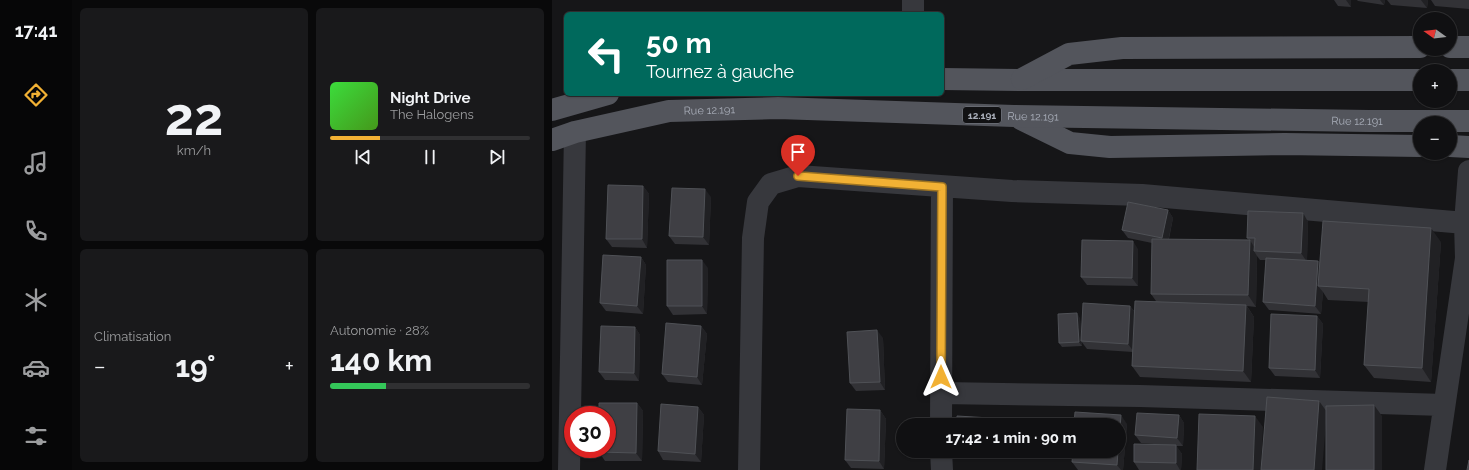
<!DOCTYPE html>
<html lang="fr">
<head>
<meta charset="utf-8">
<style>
	body { margin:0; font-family:Raleway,sans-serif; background:#19191b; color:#f1f3f6; height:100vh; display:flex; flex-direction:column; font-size:15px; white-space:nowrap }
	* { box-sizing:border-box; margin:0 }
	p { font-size:13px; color:#9c9d9f }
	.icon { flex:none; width:22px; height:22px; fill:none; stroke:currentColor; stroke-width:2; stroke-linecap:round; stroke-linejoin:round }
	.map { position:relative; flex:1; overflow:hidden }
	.side { display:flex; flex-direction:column; gap:8px; padding:8px; background:#09090a; width:480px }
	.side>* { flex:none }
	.top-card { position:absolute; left:12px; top:12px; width:380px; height:84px; border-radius:6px; box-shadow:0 1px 3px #0004,0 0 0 1px #303032; background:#00695c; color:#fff; overflow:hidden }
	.needle { width:26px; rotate:285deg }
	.controls { position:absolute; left:861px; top:12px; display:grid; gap:8px }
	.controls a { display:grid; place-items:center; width:44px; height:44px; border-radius:50%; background:#101012; box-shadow:0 1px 3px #0004,0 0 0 1px #303032; font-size:20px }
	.speed { position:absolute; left:12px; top:406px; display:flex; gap:8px; font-size:20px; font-weight:700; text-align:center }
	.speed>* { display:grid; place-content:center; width:52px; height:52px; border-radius:50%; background:#101012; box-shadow:0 1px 3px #0004,0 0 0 1px #303032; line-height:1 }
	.speed .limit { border:6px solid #d22; background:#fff; color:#111 }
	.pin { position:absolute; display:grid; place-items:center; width:34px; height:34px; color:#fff; margin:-41px -17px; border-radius:50% 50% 50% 0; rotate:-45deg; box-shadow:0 0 4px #0007 }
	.pin .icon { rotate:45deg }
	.me { position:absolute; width:44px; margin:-22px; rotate:0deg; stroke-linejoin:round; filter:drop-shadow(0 0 3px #0008) }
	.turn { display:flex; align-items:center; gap:14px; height:84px; padding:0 16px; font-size:18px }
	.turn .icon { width:52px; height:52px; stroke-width:2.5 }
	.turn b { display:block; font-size:28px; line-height:34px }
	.big { font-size:30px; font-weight:700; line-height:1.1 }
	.side .widget { flex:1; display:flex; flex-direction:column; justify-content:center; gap:6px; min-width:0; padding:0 14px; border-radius:6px; background:#19191b }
	.side .dial { align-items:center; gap:0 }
	.dial b { font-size:52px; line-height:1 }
	.song { display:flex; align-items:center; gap:12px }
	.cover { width:48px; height:48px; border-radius:6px; background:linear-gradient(135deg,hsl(120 70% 55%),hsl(100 70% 35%)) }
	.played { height:4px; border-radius:2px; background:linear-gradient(90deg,#f2b134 25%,#303032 25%) }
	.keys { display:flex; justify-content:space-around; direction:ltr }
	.heat { display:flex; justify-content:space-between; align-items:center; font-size:22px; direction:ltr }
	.charge { height:6px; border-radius:3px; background:linear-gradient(90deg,#34c759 28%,#303032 0) }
	.side .tiles { flex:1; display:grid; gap:8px; grid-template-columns:repeat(2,1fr) }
	.trip { position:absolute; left:344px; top:418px; width:230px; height:40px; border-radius:20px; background:#101012; box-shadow:0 1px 3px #0004,0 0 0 1px #303032; font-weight:700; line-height:40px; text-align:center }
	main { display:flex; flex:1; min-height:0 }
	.tabs { display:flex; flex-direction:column; width:72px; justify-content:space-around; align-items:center; background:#060607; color:#9c9d9f }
	.tabs .icon { width:28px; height:28px }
	.tabs .current { color:#f2b134 }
	.tabs b { font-size:18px; color:#f1f3f6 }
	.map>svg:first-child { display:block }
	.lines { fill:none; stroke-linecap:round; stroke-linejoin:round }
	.street { stroke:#37383d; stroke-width:22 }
	.primary { stroke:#53555c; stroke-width:22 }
	.wall { fill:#323236 }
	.shaded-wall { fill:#212124 }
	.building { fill:#3f3f44; stroke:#4f5156 }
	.route-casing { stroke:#9d7322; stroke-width:10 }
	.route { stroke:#f2b134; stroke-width:7 }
	.labels { text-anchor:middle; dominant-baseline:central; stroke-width:4; stroke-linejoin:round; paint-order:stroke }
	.shield { fill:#111113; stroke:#7b7e86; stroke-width:1 }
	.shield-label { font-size:10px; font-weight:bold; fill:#a8adb8 }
	.street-label { font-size:11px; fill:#a8adb8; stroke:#111113 }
</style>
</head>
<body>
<main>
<nav class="tabs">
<b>17:41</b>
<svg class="icon current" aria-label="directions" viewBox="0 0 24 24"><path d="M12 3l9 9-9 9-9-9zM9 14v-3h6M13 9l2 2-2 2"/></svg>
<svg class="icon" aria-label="music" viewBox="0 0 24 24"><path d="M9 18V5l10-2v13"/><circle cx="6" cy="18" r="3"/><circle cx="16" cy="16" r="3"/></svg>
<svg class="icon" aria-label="phone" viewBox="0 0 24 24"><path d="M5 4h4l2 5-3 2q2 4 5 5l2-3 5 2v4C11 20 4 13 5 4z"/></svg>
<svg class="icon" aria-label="climate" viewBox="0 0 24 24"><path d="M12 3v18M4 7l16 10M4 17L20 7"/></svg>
<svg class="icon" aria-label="car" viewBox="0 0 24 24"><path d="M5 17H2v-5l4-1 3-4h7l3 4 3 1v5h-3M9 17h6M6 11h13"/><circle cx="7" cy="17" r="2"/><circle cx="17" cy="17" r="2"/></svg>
<svg class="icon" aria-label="filters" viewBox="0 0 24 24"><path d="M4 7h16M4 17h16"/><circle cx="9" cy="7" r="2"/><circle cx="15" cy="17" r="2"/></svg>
</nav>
<section class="side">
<div class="tiles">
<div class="widget dial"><b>22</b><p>km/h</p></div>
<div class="widget">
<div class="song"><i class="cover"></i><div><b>Night Drive</b><p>The Halogens</p></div></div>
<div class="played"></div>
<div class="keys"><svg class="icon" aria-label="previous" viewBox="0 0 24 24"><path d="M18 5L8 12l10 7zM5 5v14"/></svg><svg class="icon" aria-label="pause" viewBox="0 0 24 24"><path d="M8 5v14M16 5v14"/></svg><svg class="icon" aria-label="next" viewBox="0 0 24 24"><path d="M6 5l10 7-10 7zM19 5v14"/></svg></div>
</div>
<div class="widget"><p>Climatisation</p>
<div class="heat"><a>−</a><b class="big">19°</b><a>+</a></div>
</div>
<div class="widget"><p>Autonomie · 28%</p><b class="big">140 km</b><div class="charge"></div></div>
</div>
</section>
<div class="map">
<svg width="917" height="470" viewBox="0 0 917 470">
	<rect width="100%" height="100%" fill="#161618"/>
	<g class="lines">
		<path class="street" d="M361,14V0
			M389,393L588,396L892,405
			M389,425L390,187
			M389,451L390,470
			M17,470L23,132
			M197,470L201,238L206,202L219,184L246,176L460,191L590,195L913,223
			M883,470L914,258L913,223L917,171"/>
		<g class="primary">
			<path d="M898,47H917"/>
			<path d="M390,79L467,80H868"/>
			<path d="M470,79L517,54L570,48L868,47"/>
			<path d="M898,80H917"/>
			<path d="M0,110L56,94"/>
			<path d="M469,119L518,143L558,147L732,144L868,146"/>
			<path id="s1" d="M0,140L23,132L117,111L226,108L462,116L817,121H917"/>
			<path d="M898,146L917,147"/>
		</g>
	</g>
	<path class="wall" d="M782,0H799V7L786,6Z
		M805,0H833L832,5L806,1Z
		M835,0H876L875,8L839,5Z
		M879,0H917V9L883,6Z
		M91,186L97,194L95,248L60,247L54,239Z
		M159,197L157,245L123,244L117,236Z
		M616,210L621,218L617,239L697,240L695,238L751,213L756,222L755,260L766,261L768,263L889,242L879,382L822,378L812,365L817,302L776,300L771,292L769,314L717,310L711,302L714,260H708L705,256L704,307L695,306L702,317L699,382L588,377L580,366L581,352L535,349L529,341L578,306L583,312L604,301L599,294L600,243L576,238L570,230Z
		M586,249V286L535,285L529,277Z
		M89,257L94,265L91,314L54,311L48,303Z
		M156,268L155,314L121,315L115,306Z
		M765,316L771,324L768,378L723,376L717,368Z
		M528,318L530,346L510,347L507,343Z
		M149,326L155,334L150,385L116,382L110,374Z
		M83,327L88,335L87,381L53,380L47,372Z
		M331,338L333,390L304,391L298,383Z
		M85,403L91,411L90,461H53L47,452Z
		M146,407L152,415L149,462L111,460L106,451Z
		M328,410L334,419L332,469L299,468L293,460Z
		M627,415L632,423L631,446H624L630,454L629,470H587L582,462L614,445L589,443L583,435Z
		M575,424L571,470H526L520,462Z
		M405,451H459L458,459L409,456Z"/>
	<path class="shaded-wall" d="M794,0H799V7Z
		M828,0H833L832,5Z
		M869,0H876L875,8Z
		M91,186L97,194L95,248L90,239Z
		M153,189L159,197L157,245L151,237Z
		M616,210L621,218L615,246L610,238Z
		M751,213L756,222L755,262L749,253Z
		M879,228L889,242L879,382L870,368Z
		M698,240L705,252L702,251L705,256L704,307L696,295Z
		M581,241L586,249V286L580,278Z
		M89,257L94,265L91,314L85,306Z
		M150,260L156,268L155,314L150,306Z
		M766,261L772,269L766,286L771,292L769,314L763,306Z
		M694,305L702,317L699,382L691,371Z
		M578,306L584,314L582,352L576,344Z
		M525,313L528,318L530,346L527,342Z
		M765,316L771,324L768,378L763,370Z
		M149,326L155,334L150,385L145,377Z
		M83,327L88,335L87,381L82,373Z
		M325,330L331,338L333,390L328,382Z
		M767,401L775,412L770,470H762Z
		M85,403L91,411L90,461L84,453Z
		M822,405L830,416V470H822Z
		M146,407L152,415L149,462L143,454Z
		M328,410L334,419L332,469L327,461Z
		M569,415L575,424L571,470H569L565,465L566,451H567V441Z
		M627,415L632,423L631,446L625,438Z
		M703,416L711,427L709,470H701Z
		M455,419L459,425H454Z
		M624,445L630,454L629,470H628L624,463Z
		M453,451H459L458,459Z"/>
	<path class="building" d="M56,185L91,186L90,239H54Z
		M120,188L153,189L151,237L117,236Z
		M576,202L616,210L610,238L570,230Z
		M696,211L751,213L749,253L702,251L703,238H695Z
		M771,221L879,228L870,368L812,365L817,289L766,286Z
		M600,239L698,240L696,295L599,294Z
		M530,240L581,241L580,278L529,277Z
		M51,255L89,257L85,306L48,303Z
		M714,258L766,261L763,306L711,302Z
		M115,260H150V306H115Z
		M583,301L694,305L691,371L580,366Z
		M531,303L578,306L576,344L529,341Z
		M525,313L527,342L507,343L506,314Z
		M719,314L765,316L763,370L717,368Z
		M114,323L149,326L145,377L110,374Z
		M49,326L83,327L82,373L47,372Z
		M325,330L328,382L298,383L295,332Z
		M715,397L767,401L762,470H709Z
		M47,403H85L84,453L47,452V449H55V415H47Z
		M109,404L146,407L143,454L106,451Z
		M822,405V470H774V406Z
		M295,409L328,410L327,461L293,460Z
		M523,412L569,415L567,441V425H522Z
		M585,413L627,415L625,438L583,435Z
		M647,414L703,416L701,470H645Z
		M405,416L455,419L454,425H405Z
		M582,444L624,445V463L582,462Z
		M521,451H566L565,465L520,462Z
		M917,460V470H915Z"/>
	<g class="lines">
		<g class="route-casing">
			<path id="route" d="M246,176L390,187L389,377"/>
		</g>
		<use href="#route" class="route"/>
	</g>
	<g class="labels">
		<rect class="shield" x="411" y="107" width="38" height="16" rx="3"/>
		<g class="shield-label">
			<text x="430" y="115">12.191</text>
		</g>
		<g class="street-label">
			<text stroke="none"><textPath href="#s1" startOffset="161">Rue 12.191</textPath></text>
			<text stroke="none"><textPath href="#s1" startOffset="485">Rue 12.191</textPath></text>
			<text stroke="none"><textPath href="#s1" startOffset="809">Rue 12.191</textPath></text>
		</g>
	</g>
</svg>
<div class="controls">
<a><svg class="needle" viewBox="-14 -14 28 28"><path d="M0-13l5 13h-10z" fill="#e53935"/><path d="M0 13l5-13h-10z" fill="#9c9d9f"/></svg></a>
<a>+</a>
<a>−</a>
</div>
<div class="speed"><div class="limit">30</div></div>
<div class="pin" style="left:246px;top:176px;background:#d93025"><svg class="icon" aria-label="arrive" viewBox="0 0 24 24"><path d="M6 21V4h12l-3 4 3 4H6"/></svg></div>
<svg class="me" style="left:389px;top:377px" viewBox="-20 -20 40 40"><path d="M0-17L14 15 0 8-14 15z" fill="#f2b134" stroke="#fff" stroke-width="4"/></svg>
<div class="trip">17:42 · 1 min · 90 m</div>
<div class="top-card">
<div class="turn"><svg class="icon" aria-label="left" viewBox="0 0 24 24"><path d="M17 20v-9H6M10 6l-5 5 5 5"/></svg><div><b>50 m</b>Tournez à gauche</div></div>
</div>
</div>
</main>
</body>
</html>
